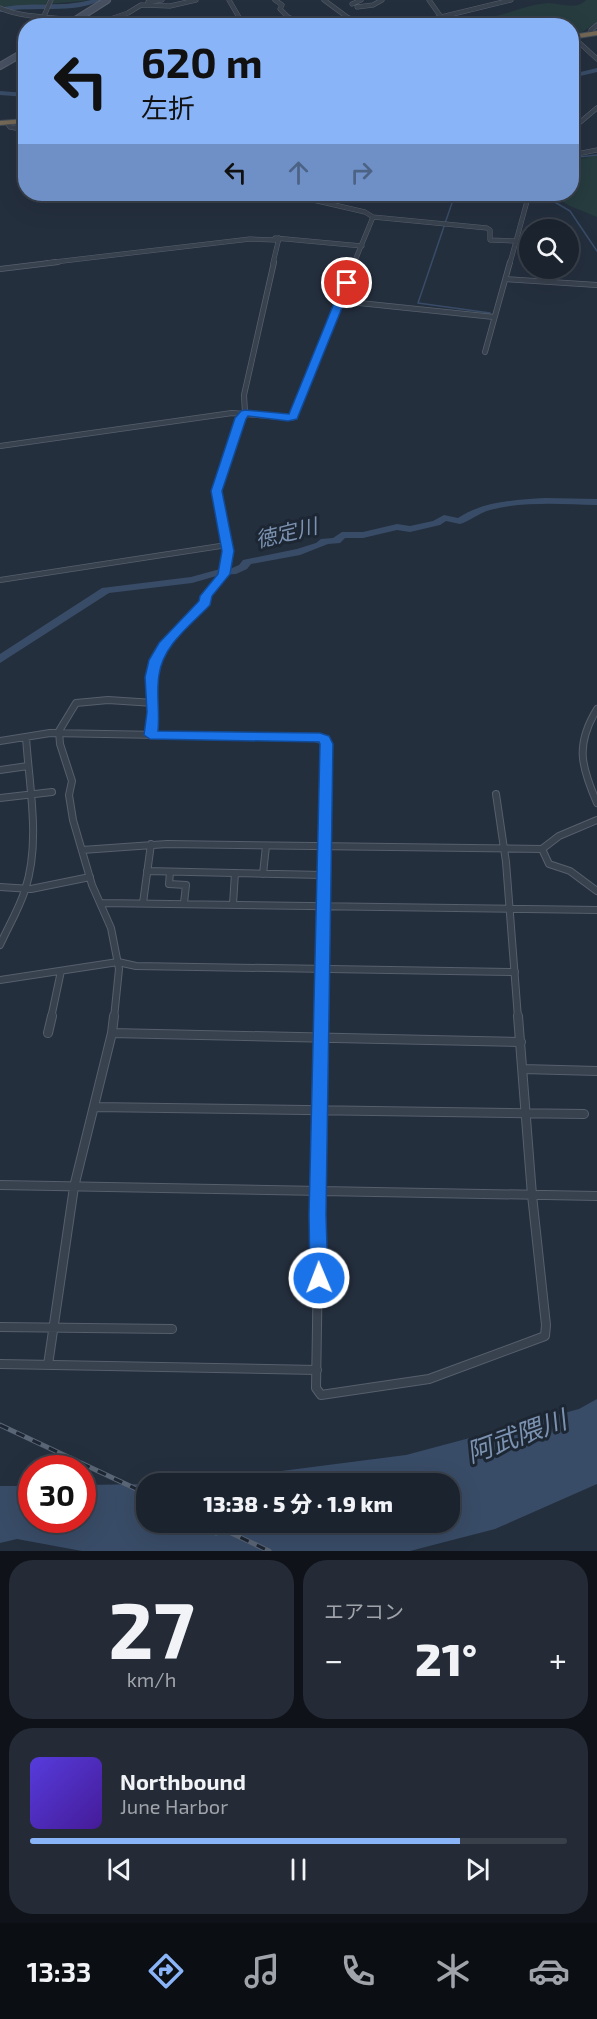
<!DOCTYPE html>
<html lang="ja">
<head>
<meta charset="utf-8">
<style>
	body { margin:0; font-family:"Exo 2","Noto Sans JP",sans-serif; background:#242b36; color:#f1f3f6; height:100vh; display:flex; flex-direction:column; font-size:22px; white-space:nowrap }
	* { box-sizing:border-box; margin:0 }
	p { font-size:20px; color:#a0a4aa }
	.icon { flex:none; width:33px; height:33px; fill:none; stroke:currentColor; stroke-width:2; stroke-linecap:round; stroke-linejoin:round }
	.map { position:relative; height:1551px; overflow:hidden }
	.drawer { display:flex; flex-direction:column; gap:9px; padding:9px; background:#0f1319; flex:1 }
	.drawer>* { flex:none }
	.guide { position:absolute; left:18px; top:18px; width:561px; height:183px; border-radius:24px; box-shadow:0 6px 24px #0002,0 0 0 2px #39404a; background:#8ab4f8; color:#111; overflow:hidden }
	.buttons { position:absolute; left:519px; top:219px; display:grid; gap:12px }
	.buttons a { display:grid; place-items:center; width:60px; height:60px; border-radius:50%; background:#1b232e; box-shadow:0 6px 24px #0002,0 0 0 2px #39404a; font-size:30px }
	.speed { position:absolute; left:18px; top:1455px; display:flex; gap:12px; font-size:30px; font-weight:700; text-align:center }
	.speed>* { display:grid; place-content:center; width:78px; height:78px; border-radius:50%; background:#1b232e; box-shadow:0 6px 24px #0002,0 0 0 2px #39404a; line-height:1 }
	.speed .limit { border:9px solid #d22; background:#fff; color:#111 }
	.pin { position:absolute; display:grid; place-items:center; width:51px; height:51px; color:#fff; margin:-26px; border:3px solid #fff; border-radius:50%; box-shadow:0 2px 6px #0007 }
	.me { position:absolute; width:66px; margin:-33px; rotate:359deg; stroke-linejoin:round; filter:drop-shadow(0 0 4px #0008) }
	.turn { display:flex; align-items:center; gap:21px; height:126px; padding:0 24px; font-size:27px }
	.turn .icon { width:78px; height:78px; stroke-width:2.5 }
	.turn b { display:block; font-size:42px; line-height:51px }
	.lanes { display:flex; align-items:center; height:57px; padding:0 24px; background:#0003; justify-content:center; gap:30px; direction:ltr }
	.lanes .off { opacity:.35 }
	.big { font-size:45px; font-weight:800; line-height:1.1 }
	.drawer .card { flex:1; display:flex; flex-direction:column; justify-content:center; gap:9px; min-width:0; padding:0 21px; border-radius:24px; background:#242b36 }
	.drawer .dial { align-items:center; gap:0 }
	.dial b { font-size:78px; line-height:1 }
	.song { display:flex; align-items:center; gap:18px }
	.cover { width:72px; height:72px; border-radius:9px; background:linear-gradient(135deg,hsl(250 70% 55%),hsl(260 70% 35%)) }
	.played { height:6px; border-radius:3px; background:linear-gradient(90deg,#8ab4f8 80%,#39404a 80%) }
	.keys { display:flex; justify-content:space-around; direction:ltr }
	.heat { display:flex; justify-content:space-between; align-items:center; font-size:33px; direction:ltr }
	.drawer .tiles { flex:1; display:grid; gap:9px; grid-template-columns:1fr 1fr }
	.card:last-child { grid-column:span 2 }
	.trip { position:absolute; left:136px; top:1473px; width:324px; height:60px; border-radius:24px; background:#1b232e; box-shadow:0 6px 24px #0002,0 0 0 2px #39404a; font-weight:800; line-height:60px; text-align:center }
	.dock { display:flex; height:96px; justify-content:space-around; align-items:center; background:#0b0e12; color:#a0a4aa }
	.dock .icon { width:42px; height:42px }
	.dock .current { color:#8ab4f8 }
	.dock b { font-size:27px; color:#f1f3f6 }
	.map>svg:first-child { display:block }
	.green { fill:#263c3f }
	.water { fill:#394c67 }
	.lines { fill:none; stroke-linecap:round; stroke-linejoin:round }
	.stream { stroke:#394c67; stroke-width:1.5 }
	.river { fill:#394c67; fill-rule:evenodd }
	.street-far3-casing { stroke:#565f6c; stroke-width:5 }
	.street-far2-casing { stroke:#565f6c; stroke-width:6 }
	.street-far1-casing { stroke:#565f6c; stroke-width:8 }
	.street-casing { stroke:#565f6c; stroke-width:10 }
	.secondary-casing { stroke:#565f6c; stroke-width:8 }
	.highway-casing { stroke:#434c59; stroke-width:2 }
	.street-far3 { stroke:#38414e; stroke-width:4 }
	.street-far2 { stroke:#38414e; stroke-width:4.5 }
	.street-far1 { stroke:#38414e; stroke-width:6 }
	.street { stroke:#38414e; stroke-width:8 }
	.secondary { stroke:#465061; stroke-width:6 }
	.highway { fill:#746855; fill-rule:evenodd }
	.rail-casing { stroke:#5a6575; stroke-width:5 }
	.rail { stroke:#1d2633; stroke-width:3; stroke-dasharray:9; stroke-linecap:butt }
	.route { fill:#1a73e8; stroke:#114b97; stroke-width:1.5 }
	.labels { text-anchor:middle; dominant-baseline:central; stroke-width:6; stroke-linejoin:round; paint-order:stroke }
	.water-label { font-size:21px; font-style:italic; fill:#7c92b1; stroke:#1d2633 }
	.near-water-label { font-size:26px; font-style:italic; fill:#7c92b1; stroke:#1d2633 }
</style>
</head>
<body>
<div class="map">
<svg width="597" height="1551" viewBox="0 0 597 1551">
	<rect width="100%" height="100%" fill="#242f3e"/>
	<path class="green" d="M0,0H93L4,8L0,6Z
		M586,0H597V22L581,33L572,30V26C561,26 552,21 541,21L542,25H508L493,22L492,17C511,13 529,4 549,3C561,3 576,11 586,0Z
		M597,155V217L570,206L550,194H572V165L581,159Z"/>
	<path class="water" d="M597,1399V1484L495,1529L410,1551H82L17,1539L0,1543V1486H31L32,1520H82L83,1485L147,1484V1522H450V1484L189,1483L406,1455L579,1409Z"/>
	<g class="lines">
		<path class="stream" d="M572,161L579,157L597,155
			M455,194L418,303L490,313
			M541,194L570,211L597,251"/>
		<path class="river" d="M91,0H101C75,15 31,5 0,12V8C30,1 61,8 91,0Z
			M597,68V72L572,78V74Z
			M0,91L26,93V97L0,95Z
			M545,498L597,499V505C562,504 524,501 490,510C479,513 470,521 460,524L446,521L440,525L410,532L397,530L363,538H345L340,543L328,544L300,555L251,564L247,569L236,574L220,575L192,583L109,593L0,663V654L102,588L191,577L220,569H230L239,565L243,560L297,549L316,543L321,539L333,538L342,532H363L397,524L410,526L433,521L444,515L458,518C484,501 515,500 545,498Z"/>
		<g class="street-far3-casing">
			<path id="street-far3" d="M229,0L244,26
				M275,0L282,5L280,9L288,17L308,26
				M324,0L347,17L365,26
				M429,0L441,17
				M148,2L162,0
				M352,4L361,0
				M357,7L373,5L382,0
				M0,8C30,21 64,14 95,26
				M44,16L51,0
				M93,25L128,13L141,5L170,6L196,0
				M414,26L437,18L511,0
				M591,34V30L597,25
				M573,37L597,59
				M7,123L10,127L26,130
				M572,129L597,108
				M572,155L597,150
				M287,194L365,212L373,217L487,228L490,230V240L516,241
				M275,238L362,246
				M46,263L250,239L276,240
				M273,263L279,238
				M354,263L373,217
				M510,263L529,194"/>
		</g>
		<g class="street-far2-casing">
			<path id="street-far2" d="M0,269L58,262
				M506,279L597,285
				M340,301L494,317
				M485,352L510,262
				M0,446L232,413L292,418L355,262
				M0,580L227,545
				M206,596L224,574L227,563L228,551L217,491L236,429L245,413L244,395L274,262"/>
		</g>
		<g class="street-far1-casing">
			<path id="street-far1" d="M597,709C575,745 581,766 597,803
				M150,735C154,707 146,673 162,648C175,628 198,616 207,595
				M0,741L50,733L316,738L326,742L322,1018
				M0,770L28,766
				M496,794L506,862L518,1018
				M0,798L52,792
				M597,820L559,836L542,849L549,864L570,871L597,891
				M82,850L167,844L542,849
				M147,871L323,875
				M170,872L169,884L186,885L184,903
				M263,874L266,846
				M0,887L31,889L90,877
				M101,903L597,910
				M143,903L151,844
				M233,904L235,873
				M0,945C8,927 19,909 25,890C41,842 29,786 26,737
				M0,980L118,962L136,966L515,972
				M51,1018L61,971
				M114,1018L119,969L111,928L92,885L73,820L69,795L72,781L60,744L59,731L76,703L108,700L154,703"/>
		</g>
		<g class="street-casing">
			<path id="street" d="M322,1016L316,1388L321,1395L429,1379L545,1336L546,1325L532,1195L518,1016
				M48,1033L52,1016
				M112,1033L521,1042
				M523,1069L597,1071
				M95,1107L584,1114
				M0,1185L597,1196
				M0,1327L172,1329
				M0,1364L317,1370
				M48,1365L74,1187L112,1033L114,1016"/>
		</g>
		<g class="secondary-casing">
			<path id="secondary" d="M66,26L107,0
				M0,66L26,51"/>
		</g>
		<g class="highway-casing">
			<path id="highway" d="M597,31V35L572,39V35Z
				M26,119V123L0,125V121Z"/>
		</g>
		<use href="#street-far3" class="street-far3"/>
		<use href="#street-far2" class="street-far2"/>
		<use href="#street-far1" class="street-far1"/>
		<use href="#street" class="street"/>
		<use href="#secondary" class="secondary"/>
		<use href="#highway" class="highway"/>
		<g class="rail-casing">
			<path id="rail" d="M0,1425L147,1494
				M193,1522L216,1533
				M208,1522L269,1551"/>
		</g>
		<use href="#rail" class="rail"/>
	</g>
	<path class="route" d="M343,281L352,283L297,419L288,421L248,416L246,419L222,491L234,551L230,574L212,596L210,605C190,626 163,645 159,675C156,693 160,712 158,731L320,733L329,736L333,744L326,1215L328,1278L325,1283L319,1285L313,1283L310,1278L309,1215L320,744L319,742L150,739L144,735L147,712L145,677L149,660L159,643L199,601L200,596L218,574L222,551L211,491L235,418L241,411L245,410L289,414Z"/>
	<g class="labels">
		<g class="water-label">
			<text transform="translate(286 532) rotate(-14)">徳定川</text>
		</g>
		<g class="near-water-label">
			<text transform="translate(516 1435) rotate(-20)">阿武隈川</text>
		</g>
	</g>
</svg>
<div class="buttons">
<a><svg class="icon" aria-label="search" viewBox="0 0 24 24"><circle cx="10" cy="10" r="6"/><path d="M15 15l6 6"/></svg></a>
</div>
<div class="speed"><div class="limit">30</div></div>
<div class="pin" style="left:347px;top:283px;background:#d93025"><svg class="icon" aria-label="arrive" viewBox="0 0 24 24"><path d="M6 21V4h12l-3 4 3 4H6"/></svg></div>
<svg class="me" style="left:319px;top:1278px" viewBox="-20 -20 40 40"><circle r="17" fill="#1a73e8" stroke="#fff" stroke-width="3"/><path d="M0-11L8 9 0 5-8 9z" fill="#fff"/></svg>
<div class="trip">13:38 · 5 分 · 1.9 km</div>
<div class="guide">
<div class="turn"><svg class="icon" aria-label="left" viewBox="0 0 24 24"><path d="M17 20v-9H6M10 6l-5 5 5 5"/></svg><div><b>620 m</b>左折</div></div>
<div class="lanes"><svg class="icon" aria-label="left" viewBox="0 0 24 24"><path d="M17 20v-9H6M10 6l-5 5 5 5"/></svg><svg class="icon off" aria-label="ahead" viewBox="0 0 24 24"><path d="M12 20V5M6 11l6-6 6 6"/></svg><svg class="icon off" aria-label="right" viewBox="0 0 24 24"><path d="M7 20v-9h11M14 6l5 5-5 5"/></svg></div>
</div>
</div>
<section class="drawer">
<div class="tiles">
<div class="card dial"><b>27</b><p>km/h</p></div>
<div class="card"><p>エアコン</p>
<div class="heat"><a>−</a><b class="big">21°</b><a>+</a></div>
</div>
<div class="card">
<div class="song"><i class="cover"></i><div><b>Northbound</b><p>June Harbor</p></div></div>
<div class="played"></div>
<div class="keys"><svg class="icon" aria-label="previous" viewBox="0 0 24 24"><path d="M18 5L8 12l10 7zM5 5v14"/></svg><svg class="icon" aria-label="pause" viewBox="0 0 24 24"><path d="M8 5v14M16 5v14"/></svg><svg class="icon" aria-label="next" viewBox="0 0 24 24"><path d="M6 5l10 7-10 7zM19 5v14"/></svg></div>
</div>
</div>
</section>
<nav class="dock">
<b>13:33</b>
<svg class="icon current" aria-label="directions" viewBox="0 0 24 24"><path d="M12 3l9 9-9 9-9-9zM9 14v-3h6M13 9l2 2-2 2"/></svg>
<svg class="icon" aria-label="music" viewBox="0 0 24 24"><path d="M9 18V5l10-2v13"/><circle cx="6" cy="18" r="3"/><circle cx="16" cy="16" r="3"/></svg>
<svg class="icon" aria-label="phone" viewBox="0 0 24 24"><path d="M5 4h4l2 5-3 2q2 4 5 5l2-3 5 2v4C11 20 4 13 5 4z"/></svg>
<svg class="icon" aria-label="climate" viewBox="0 0 24 24"><path d="M12 3v18M4 7l16 10M4 17L20 7"/></svg>
<svg class="icon" aria-label="car" viewBox="0 0 24 24"><path d="M5 17H2v-5l4-1 3-4h7l3 4 3 1v5h-3M9 17h6M6 11h13"/><circle cx="7" cy="17" r="2"/><circle cx="17" cy="17" r="2"/></svg>
</nav>
</body>
</html>
